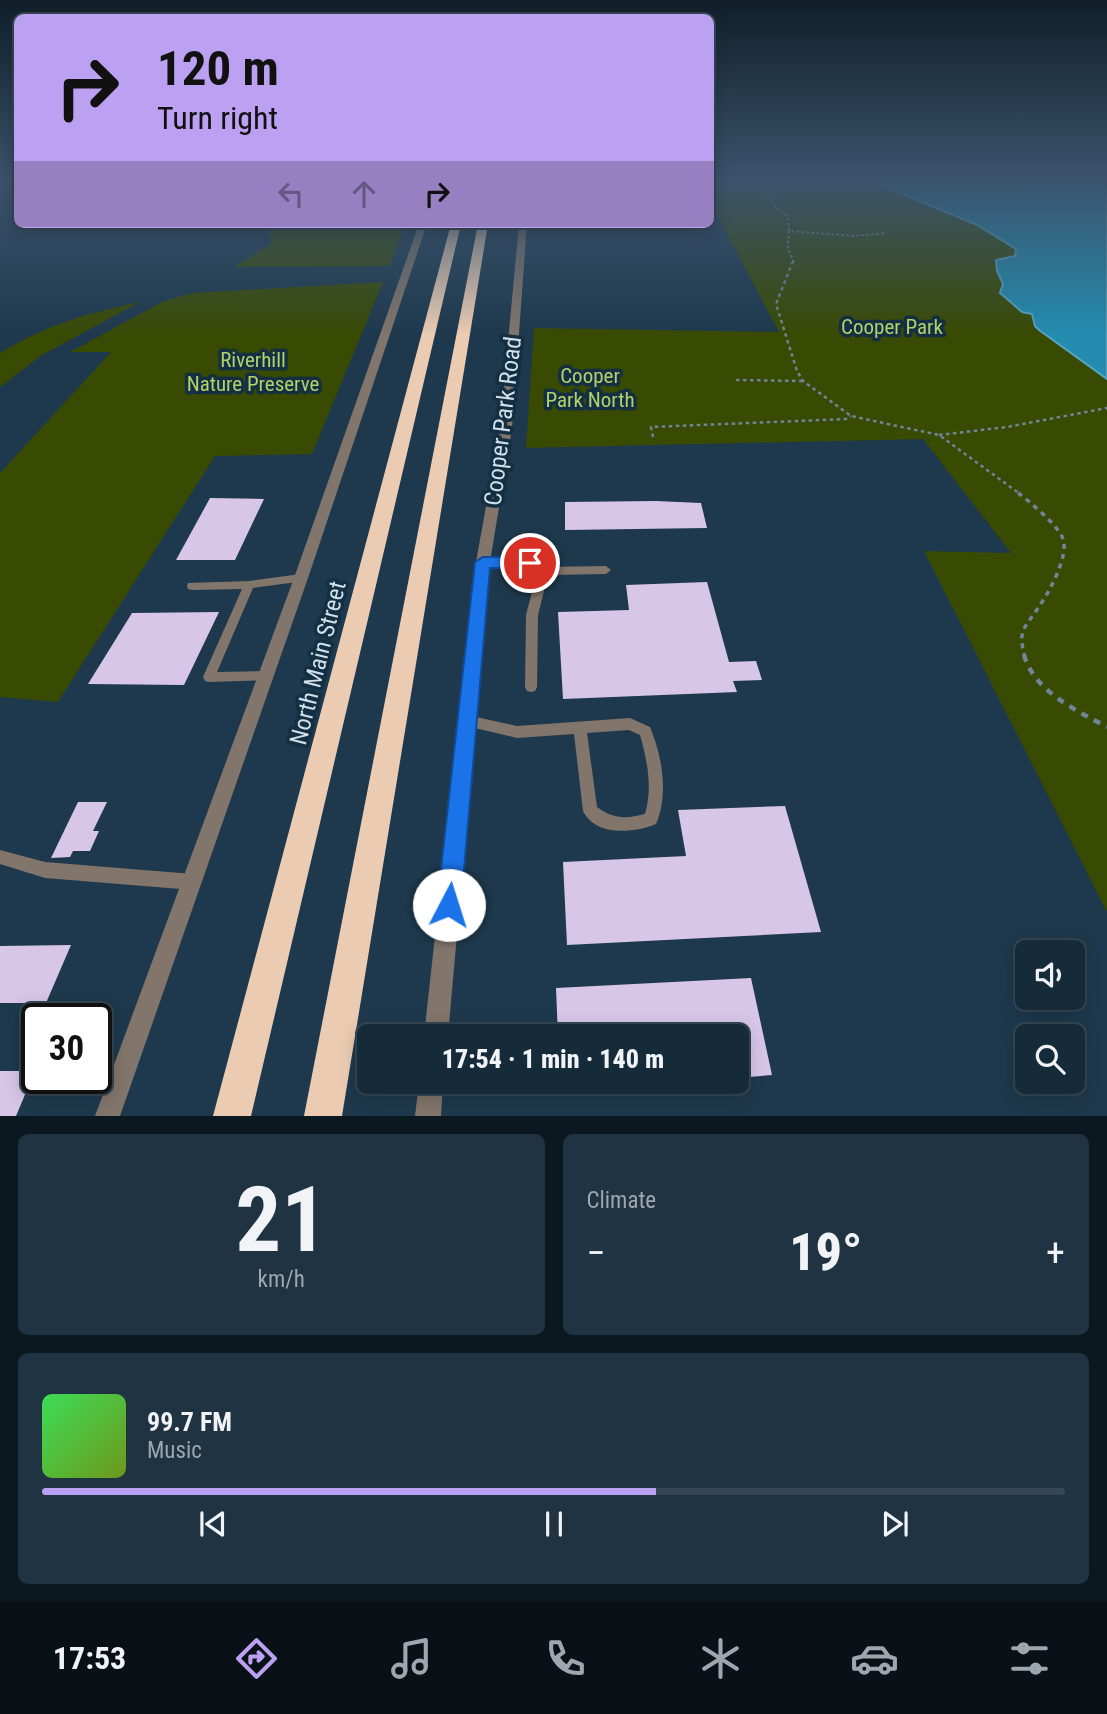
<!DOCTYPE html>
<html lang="en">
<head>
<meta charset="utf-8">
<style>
	body { margin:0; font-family:"Roboto Condensed",sans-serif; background:#1f3342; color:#f1f3f6; height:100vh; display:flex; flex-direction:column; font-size:26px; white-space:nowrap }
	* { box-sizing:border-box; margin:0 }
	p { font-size:23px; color:#9ea7af }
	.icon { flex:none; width:38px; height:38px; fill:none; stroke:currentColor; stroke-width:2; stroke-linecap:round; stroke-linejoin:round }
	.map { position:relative; height:1116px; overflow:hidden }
	.sheet { display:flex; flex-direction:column; gap:18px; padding:18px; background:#0c1820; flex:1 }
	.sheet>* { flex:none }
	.top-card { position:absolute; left:14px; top:14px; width:700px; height:214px; border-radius:10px; box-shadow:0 4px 18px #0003,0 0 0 2px #354754; background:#bca0f2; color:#111; overflow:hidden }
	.buttons { position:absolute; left:1015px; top:940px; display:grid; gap:14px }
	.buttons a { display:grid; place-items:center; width:70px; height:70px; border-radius:10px; background:#162b3a; box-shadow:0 4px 18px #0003,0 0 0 2px #354754; font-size:35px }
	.speed { position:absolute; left:21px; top:1003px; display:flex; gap:14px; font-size:35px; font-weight:700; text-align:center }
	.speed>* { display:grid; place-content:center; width:91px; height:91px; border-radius:50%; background:#162b3a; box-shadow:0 4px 18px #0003,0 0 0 2px #354754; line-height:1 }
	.speed .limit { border:4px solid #111; border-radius:10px; background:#fff; color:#111 }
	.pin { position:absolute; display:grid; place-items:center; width:60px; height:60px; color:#fff; margin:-30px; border:4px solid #fff; border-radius:50%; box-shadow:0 2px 7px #0007 }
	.me { position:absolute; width:77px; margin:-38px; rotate:5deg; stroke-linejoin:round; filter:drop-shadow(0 0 5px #0008) }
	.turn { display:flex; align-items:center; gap:24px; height:147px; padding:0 28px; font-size:32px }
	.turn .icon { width:91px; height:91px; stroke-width:2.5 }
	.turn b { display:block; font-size:49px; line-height:60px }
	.lanes { display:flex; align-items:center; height:66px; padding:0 28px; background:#0003; justify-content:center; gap:35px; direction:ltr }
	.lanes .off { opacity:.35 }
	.big { font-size:52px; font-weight:800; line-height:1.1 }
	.sheet .widget { flex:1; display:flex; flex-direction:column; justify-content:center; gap:10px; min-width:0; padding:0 24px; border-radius:10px; background:#1f3342 }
	.sheet .dial { align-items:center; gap:0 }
	.dial b { font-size:91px; line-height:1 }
	.song { display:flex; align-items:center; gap:21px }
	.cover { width:84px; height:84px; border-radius:10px; background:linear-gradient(135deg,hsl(130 70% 55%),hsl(80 70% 35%)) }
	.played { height:7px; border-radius:4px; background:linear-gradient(90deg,#bca0f2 60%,#354754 60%) }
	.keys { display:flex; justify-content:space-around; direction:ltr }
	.heat { display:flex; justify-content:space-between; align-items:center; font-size:38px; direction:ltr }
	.sheet .tiles { flex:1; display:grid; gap:18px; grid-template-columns:1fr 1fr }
	.widget:last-child { grid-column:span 2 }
	.trip { position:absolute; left:357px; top:1024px; width:392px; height:70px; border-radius:10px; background:#162b3a; box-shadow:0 4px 18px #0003,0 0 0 2px #354754; font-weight:800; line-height:70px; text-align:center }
	.tab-bar { display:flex; height:112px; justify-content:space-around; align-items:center; background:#091117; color:#9ea7af }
	.tab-bar .icon { width:49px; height:49px }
	.tab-bar .on { color:#bca0f2 }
	.tab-bar b { font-size:32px; color:#f1f3f6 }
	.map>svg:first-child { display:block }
	.green { fill:#394a03 }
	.water { fill:#238caf; stroke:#57a5c1; stroke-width:2 }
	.building { fill:#d7c6e8 }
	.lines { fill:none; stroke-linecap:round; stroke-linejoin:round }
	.path-far3 { stroke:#708596; stroke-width:2; stroke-dasharray:2.5 2.5; stroke-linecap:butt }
	.path-far2 { stroke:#708596; stroke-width:2.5; stroke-dasharray:3.5 3.5; stroke-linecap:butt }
	.path-far1 { stroke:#708596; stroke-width:3.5; stroke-dasharray:5 5; stroke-linecap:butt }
	.path { stroke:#708596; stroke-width:4.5; stroke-dasharray:7 7; stroke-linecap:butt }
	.lane { fill:#82756b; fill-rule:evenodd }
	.street { fill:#82756b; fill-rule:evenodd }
	.highway { fill:#ebccb3; fill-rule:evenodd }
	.route { fill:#1a73e8; stroke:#114b97; stroke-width:2 }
	.labels { text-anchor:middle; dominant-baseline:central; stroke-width:7; stroke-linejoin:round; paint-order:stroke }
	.far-park-label { font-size:21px; fill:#b1d16b; stroke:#142f42 }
	.street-label { font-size:24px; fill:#d0dfec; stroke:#142f42 }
</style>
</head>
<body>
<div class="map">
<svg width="1107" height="1116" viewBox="0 0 1107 1116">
	<rect width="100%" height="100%" fill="#1e394d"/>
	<path class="green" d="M711,180H869L977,225L997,235L1018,252L1015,256L999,258L997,271L1004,288L1000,293L1022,311L1032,314L1035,326L1039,330L1107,379V912L924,551L1011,553L923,439L526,448L534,328L779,332L711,203Z
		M268,227L403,229L389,266L234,267L272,243Z
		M383,282L312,454L215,456L58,702L0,697V473L111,352H70L164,301L193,293Z
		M140,302L42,355L0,387V353C46,325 88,313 140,302Z"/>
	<path class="water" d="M869,180H1107V379L1039,330L1035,326L1032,314L1022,312L1000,293L1003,284L997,271L996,260L1015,256L1016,249L977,225Z"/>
	<path class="building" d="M210,498L264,499L235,560H176Z
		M656,501L701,503L707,528L565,530V502Z
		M707,582L729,662L756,661L762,680L733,681L737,692L563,699L558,612L629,610L626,585Z
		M219,612L184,685L88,684L132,613Z
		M78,802H107L93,831H99L90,851H73L70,857L51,858Z
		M785,806L821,932L567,945L563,862L686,856L678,810Z
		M71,945L46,1003H0V946Z
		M751,978L772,1075L737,1078V1036H558L556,988Z
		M0,1071H35L16,1116H0Z"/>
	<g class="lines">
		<path class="path-far3" d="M757,180L775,207L788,217L789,231
			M794,262L788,249L789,231L854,236L886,233"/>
		<path class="path-far2" d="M793,261L776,304L797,371L803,381L851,416L939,435L1020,494
			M736,380L803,381
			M939,435L1007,427L1107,408
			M653,437L651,427L846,419L851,416"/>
		<path class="path-far1" d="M1018,493C1029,501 1059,526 1063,539C1069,556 1049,593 1038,608C1025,628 1017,630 1025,657"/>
		<path class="path" d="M1024,655C1034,691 1077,711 1107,727"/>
		<path class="lane" d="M483,558L530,559L545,567L606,566L611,570L606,574L548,575L538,615L537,687L535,691L531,692L527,691L525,687L526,615L537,573L528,567L479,565L478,562Z
			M301,574L305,575L306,578L305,581L253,588L217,672L265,671L269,672L271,676L269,680L209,682L205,681L203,677L242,589L192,590L188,589L187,586L188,583L249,581Z
			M467,715L517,726L630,718L650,727C662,756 669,794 656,824C634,833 596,837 583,811L574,734L517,738L462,725L461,721L462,717ZM629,730L640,735C647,760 653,787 645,814C626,819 613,819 597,807L587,733Z
			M0,850L45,862L193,874L198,877L201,882L198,887L193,890L45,878L0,864Z"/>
		<path class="street" d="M419,224H427L308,578L120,1116H95L294,578Z
			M519,224H527L512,428L490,562L448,1036H424L476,562L500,428Z
			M419,1082H443L441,1116H415Z"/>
		<path class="highway" d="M451,224H461L251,1116H213Z
			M478,224H488L342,1116H304Z"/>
	</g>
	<linearGradient id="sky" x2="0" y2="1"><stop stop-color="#101f2a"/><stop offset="0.54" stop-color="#3b546d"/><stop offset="1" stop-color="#3b546d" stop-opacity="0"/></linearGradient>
	<rect width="1107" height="336" fill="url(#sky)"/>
	<path class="route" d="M483,557H530L538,563L530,569L490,568L461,905L457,913L449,917L440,913L437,905L475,562Z"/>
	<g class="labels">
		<g class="far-park-label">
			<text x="892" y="327">Cooper Park</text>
			<text x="253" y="360">Riverhill<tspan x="253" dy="24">Nature Preserve</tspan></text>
			<text x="590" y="376">Cooper<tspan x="590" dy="24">Park North</tspan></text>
		</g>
		<g class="street-label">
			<text transform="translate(503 421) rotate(-83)">Cooper Park Road</text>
			<text transform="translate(318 663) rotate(-76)">North Main Street</text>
		</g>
	</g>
</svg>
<div class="buttons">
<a><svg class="icon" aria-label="sound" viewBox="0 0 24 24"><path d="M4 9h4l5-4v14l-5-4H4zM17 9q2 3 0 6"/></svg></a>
<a><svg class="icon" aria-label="search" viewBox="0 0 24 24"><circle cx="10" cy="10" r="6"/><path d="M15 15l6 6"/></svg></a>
</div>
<div class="speed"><div class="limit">30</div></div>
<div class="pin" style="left:530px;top:563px;background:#d93025"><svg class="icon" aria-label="arrive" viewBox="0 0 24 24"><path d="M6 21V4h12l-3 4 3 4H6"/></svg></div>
<svg class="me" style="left:449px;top:905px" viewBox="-20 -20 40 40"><circle r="19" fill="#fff"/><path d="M0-13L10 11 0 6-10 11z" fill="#1a73e8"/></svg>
<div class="trip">17:54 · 1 min · 140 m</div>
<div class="top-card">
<div class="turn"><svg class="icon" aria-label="right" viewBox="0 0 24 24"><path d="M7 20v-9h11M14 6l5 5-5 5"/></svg><div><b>120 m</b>Turn right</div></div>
<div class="lanes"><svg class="icon off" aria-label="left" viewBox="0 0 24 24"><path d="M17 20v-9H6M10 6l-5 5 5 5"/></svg><svg class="icon off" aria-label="ahead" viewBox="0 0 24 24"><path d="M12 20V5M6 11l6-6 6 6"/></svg><svg class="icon" aria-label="right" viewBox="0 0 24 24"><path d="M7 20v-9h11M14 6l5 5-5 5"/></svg></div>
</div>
</div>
<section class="sheet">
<div class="tiles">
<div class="widget dial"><b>21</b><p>km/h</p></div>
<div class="widget"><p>Climate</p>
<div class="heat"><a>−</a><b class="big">19°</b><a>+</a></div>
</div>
<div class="widget">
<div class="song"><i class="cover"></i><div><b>99.7 FM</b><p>Music</p></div></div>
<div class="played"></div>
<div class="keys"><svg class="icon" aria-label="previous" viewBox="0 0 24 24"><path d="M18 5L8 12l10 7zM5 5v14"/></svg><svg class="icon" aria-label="pause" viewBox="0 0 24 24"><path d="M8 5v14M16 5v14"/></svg><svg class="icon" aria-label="next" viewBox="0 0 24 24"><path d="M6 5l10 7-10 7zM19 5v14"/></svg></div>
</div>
</div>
</section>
<nav class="tab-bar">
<b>17:53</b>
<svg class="icon on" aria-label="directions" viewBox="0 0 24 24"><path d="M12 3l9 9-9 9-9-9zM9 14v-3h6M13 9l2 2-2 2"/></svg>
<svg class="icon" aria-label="music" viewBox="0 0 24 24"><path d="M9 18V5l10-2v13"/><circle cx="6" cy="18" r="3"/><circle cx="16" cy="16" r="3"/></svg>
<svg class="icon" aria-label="phone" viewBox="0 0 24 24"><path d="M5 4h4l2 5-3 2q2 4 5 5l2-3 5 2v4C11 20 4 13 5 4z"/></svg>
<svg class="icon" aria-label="climate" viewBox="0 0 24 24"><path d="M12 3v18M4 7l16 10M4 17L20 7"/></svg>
<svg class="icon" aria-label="car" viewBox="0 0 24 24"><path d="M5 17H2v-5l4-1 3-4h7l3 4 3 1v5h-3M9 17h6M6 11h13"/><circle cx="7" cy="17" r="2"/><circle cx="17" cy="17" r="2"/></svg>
<svg class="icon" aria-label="filters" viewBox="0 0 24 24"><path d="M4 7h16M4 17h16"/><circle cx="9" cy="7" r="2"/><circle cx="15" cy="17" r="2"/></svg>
</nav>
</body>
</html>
